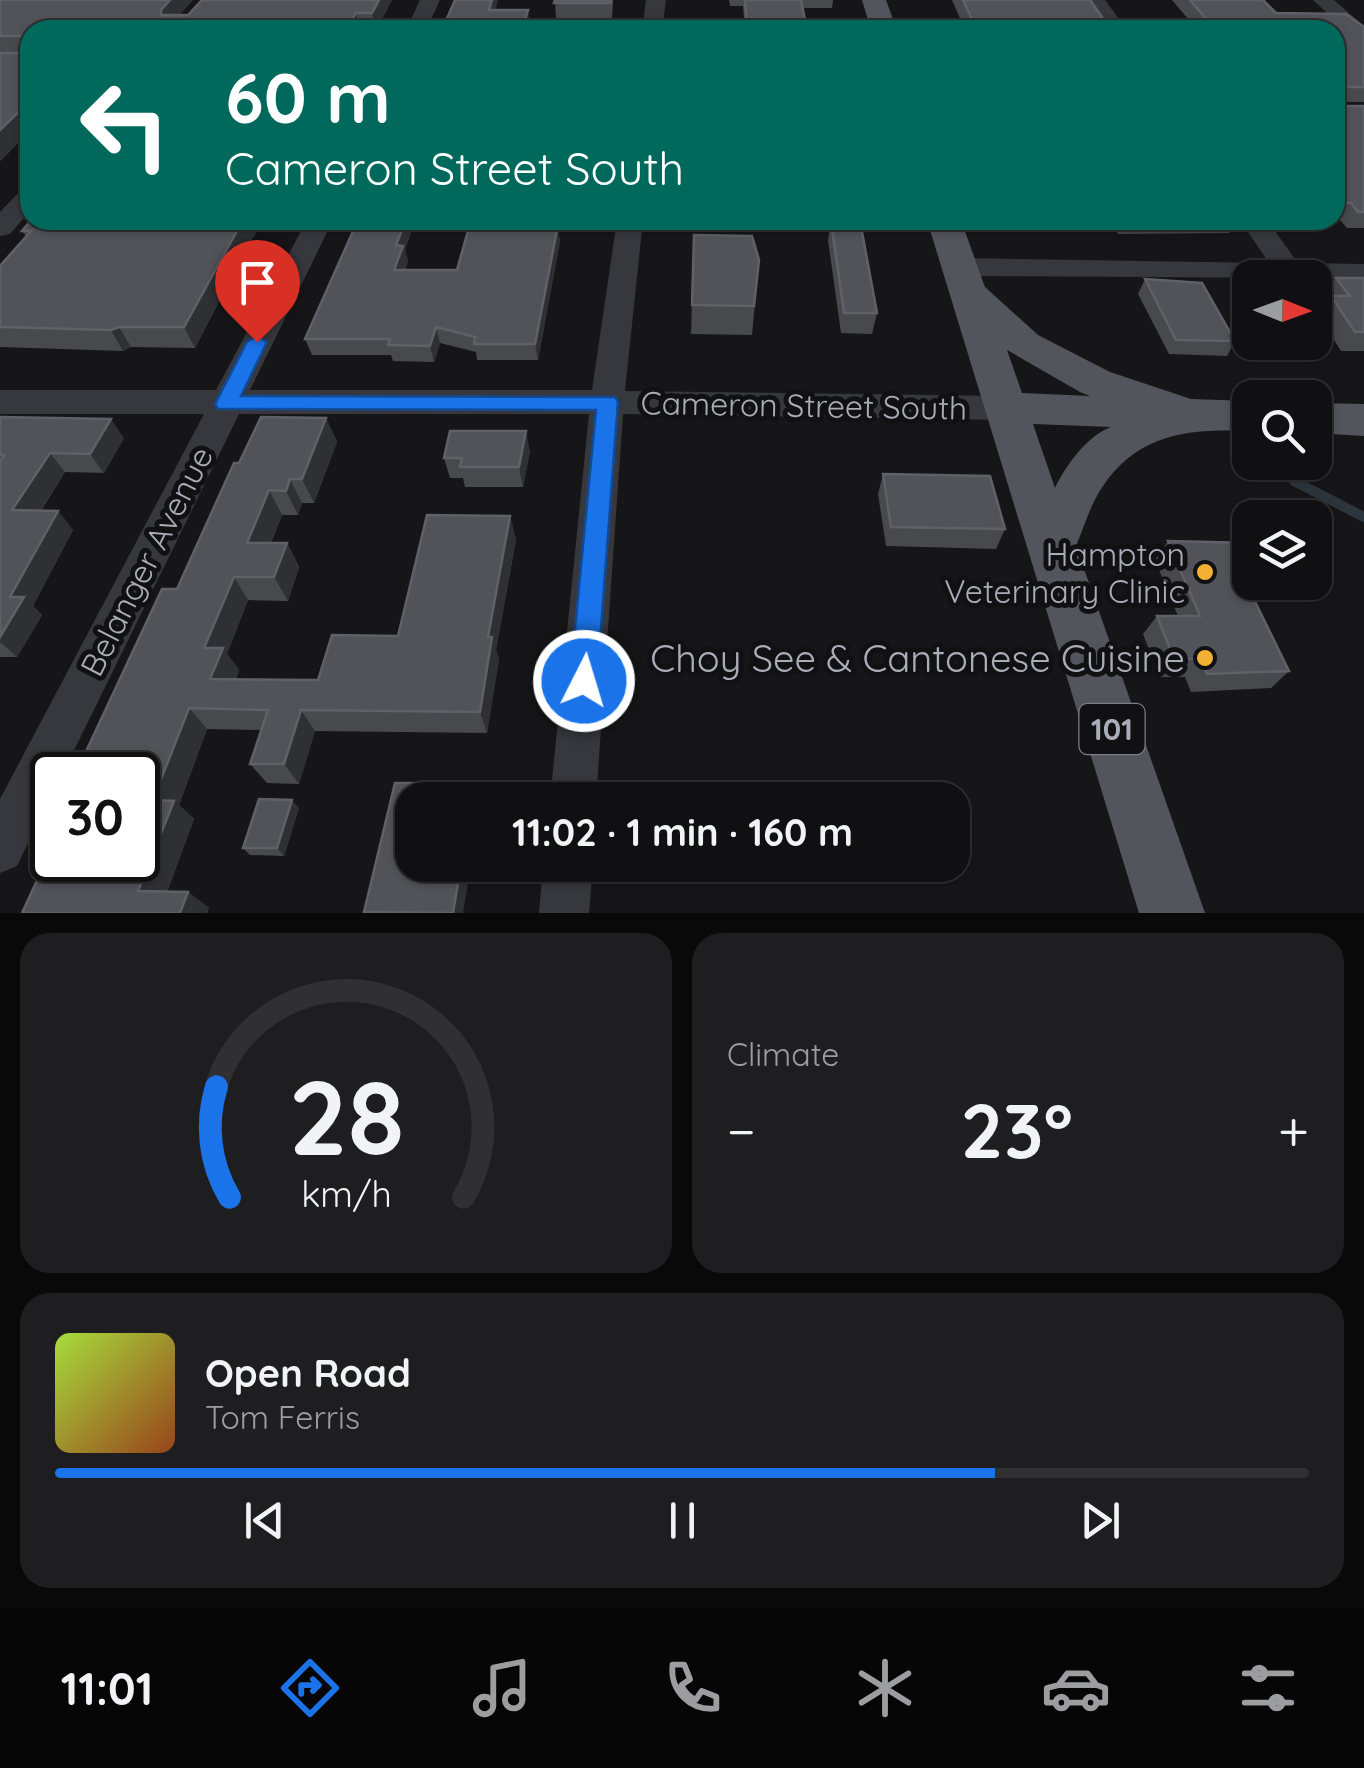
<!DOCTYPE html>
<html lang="en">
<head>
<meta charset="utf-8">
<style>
	body { margin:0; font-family:Quicksand,sans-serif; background:#1e1e20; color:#f1f3f6; height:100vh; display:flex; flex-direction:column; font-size:38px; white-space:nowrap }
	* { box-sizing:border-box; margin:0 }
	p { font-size:32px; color:#9c9d9f }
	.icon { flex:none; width:55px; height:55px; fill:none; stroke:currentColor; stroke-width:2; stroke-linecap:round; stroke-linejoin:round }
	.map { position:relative; height:913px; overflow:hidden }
	.drawer { display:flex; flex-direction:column; gap:20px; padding:20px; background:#09090a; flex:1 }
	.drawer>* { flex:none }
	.banner { position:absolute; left:20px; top:20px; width:1325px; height:210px; border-radius:30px; box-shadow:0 2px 8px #0004,0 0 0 2px #303032; background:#00695c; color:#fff; overflow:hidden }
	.needle { width:65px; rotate:91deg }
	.buttons { position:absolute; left:1232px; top:260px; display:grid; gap:20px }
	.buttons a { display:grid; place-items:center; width:100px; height:100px; border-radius:20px; background:#101012; box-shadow:0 2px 8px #0004,0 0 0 2px #303032; font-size:50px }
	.speed { position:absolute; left:30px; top:752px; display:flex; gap:20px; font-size:50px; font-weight:700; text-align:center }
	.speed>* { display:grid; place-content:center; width:130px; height:130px; border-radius:50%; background:#101012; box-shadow:0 2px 8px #0004,0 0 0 2px #303032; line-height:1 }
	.speed .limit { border:5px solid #111; border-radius:15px; background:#fff; color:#111 }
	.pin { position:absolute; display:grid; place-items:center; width:85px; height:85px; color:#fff; margin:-102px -42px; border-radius:50% 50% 50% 0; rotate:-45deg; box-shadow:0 0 10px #0007 }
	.pin .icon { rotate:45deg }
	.me { position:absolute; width:110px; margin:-55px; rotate:5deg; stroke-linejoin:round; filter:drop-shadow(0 0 8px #0008) }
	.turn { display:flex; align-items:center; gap:35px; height:210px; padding:0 40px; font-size:45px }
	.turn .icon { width:130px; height:130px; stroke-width:2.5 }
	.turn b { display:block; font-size:70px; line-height:85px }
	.big { font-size:75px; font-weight:700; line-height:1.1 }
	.drawer .card { flex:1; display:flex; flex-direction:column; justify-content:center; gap:15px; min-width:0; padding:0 35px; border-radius:30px; background:#1e1e20 }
	.drawer .dial { align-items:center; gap:0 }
	.dial svg { height:260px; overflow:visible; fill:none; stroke:#303032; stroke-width:7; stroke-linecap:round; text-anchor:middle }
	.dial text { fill:#f1f3f6; stroke:none }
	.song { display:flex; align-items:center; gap:30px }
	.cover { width:120px; height:120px; border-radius:15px; background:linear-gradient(135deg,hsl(80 70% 55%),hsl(20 70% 35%)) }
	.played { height:10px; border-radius:5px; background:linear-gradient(90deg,#1a73e8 75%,#303032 75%) }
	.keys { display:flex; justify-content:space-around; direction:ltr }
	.heat { display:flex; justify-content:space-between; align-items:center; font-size:55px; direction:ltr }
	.drawer .tiles { flex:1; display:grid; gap:20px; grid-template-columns:1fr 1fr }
	.card:last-child { grid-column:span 2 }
	.trip { position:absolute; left:395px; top:782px; width:575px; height:100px; border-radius:30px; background:#101012; box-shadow:0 2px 8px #0004,0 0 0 2px #303032; font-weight:700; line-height:100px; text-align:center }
	.tab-bar { display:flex; height:160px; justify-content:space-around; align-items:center; background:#060607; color:#9c9d9f }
	.tab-bar .icon { width:70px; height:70px }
	.tab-bar .active { color:#1a73e8 }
	.tab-bar b { font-size:45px; color:#f1f3f6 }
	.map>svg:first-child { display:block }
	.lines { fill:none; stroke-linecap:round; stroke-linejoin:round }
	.stream { stroke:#2c353c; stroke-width:10 }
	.minor { fill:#37383d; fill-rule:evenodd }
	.major { fill:#53555c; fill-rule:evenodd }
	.wall { fill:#47494d }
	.shaded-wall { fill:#2f3033 }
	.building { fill:#525359; stroke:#5f6168; stroke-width:2.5 }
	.route { fill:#1a73e8; stroke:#114b97; stroke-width:2.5 }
	.poi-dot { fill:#f2b134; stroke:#111113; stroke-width:4 }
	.labels { text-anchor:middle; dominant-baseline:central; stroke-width:10; stroke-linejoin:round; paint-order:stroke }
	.shield { fill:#111113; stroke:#7b7e86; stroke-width:2.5 }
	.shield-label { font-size:30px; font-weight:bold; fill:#a8adb8 }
	.street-label { font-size:32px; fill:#a8adb8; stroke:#111113 }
	.poi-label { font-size:32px; fill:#a8adb8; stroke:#111113; text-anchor:end }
	.near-poi-label { font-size:38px; fill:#a8adb8; stroke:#111113; text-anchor:end }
</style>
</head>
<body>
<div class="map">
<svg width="1364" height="913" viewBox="0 0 1364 913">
	<rect width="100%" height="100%" fill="#161618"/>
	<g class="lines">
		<path class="stream" d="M1294,481L1364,517"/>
		<path class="minor" d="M420,0H440L426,30H406Z
			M646,0H666L662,30H642Z
			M1085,0H1105L1127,30H1107Z
			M1313,0H1334L1364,26V43L1357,41Z
			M30,187V211L10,234L0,236V212L21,190Z
			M307,220H333L250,390H592L617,220H643L625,391L1007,396L1019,400L1024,408L1019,416L1007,420L623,414L596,800H550L589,414H239L62,775H52V794L17,866L0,873V799L204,414H0V390H216Z
			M1240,220H1267L1298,263L1364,264V282L1315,281V278L961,276L951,273L947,267L951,261L961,258L1269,263Z
			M543,865H593L589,913H539Z"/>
		<path class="major" d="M862,0H886L897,30H871Z
			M927,220H961L985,287L1038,335L1110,372L1191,399L1250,401V431C1190,429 1138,432 1101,489C1090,506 1084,527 1076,546L1205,913H1139ZM1007,350L1080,392L1090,396L1022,393ZM1033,424L1111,427C1087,436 1066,465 1055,488Z
			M1315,403L1364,404V436L1315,433Z"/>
	</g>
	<path class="wall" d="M0,0L180,15H188L202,0H392L376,30H30V131L0,161Z
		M555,0H613L612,20L556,19Z
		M729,0H833L832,8H803L807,30H745L743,6H730Z
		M952,0H1085L1111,30H965Z
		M1172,0H1263L1276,13L1364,27V102H1341V106H1364V228H1347L1340,220H1335V30H1177L1178,26H1194Z
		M31,220H263L241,259L195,348L131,347L123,351L0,347V266L26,236L22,231Z
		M358,220H415L405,250L408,261L405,270H457L471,220H560L558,231L560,241L538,360H477L476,352L440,343L434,362L393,361L391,355H312L305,339Z
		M1111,220H1236L1229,233L1118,234Z
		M831,221L877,313L872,334L841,333L828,240Z
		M694,235L759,260L752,335L691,334Z
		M1336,278H1364V351H1341L1318,314L1327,301L1324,296Z
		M1145,279L1235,341L1227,356L1169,354L1138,294Z
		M0,417L124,438L104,473L65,472L41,511H58L73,530L33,606L42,615L17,657H0Z
		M261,417L326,418L337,442L314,503H302L298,515H282L271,543H287L299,567L288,601L248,600L227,654L239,670L236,679L318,680L332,635L398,636L427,515L510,516L516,540L496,650L499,659L487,733L315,731L299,784L267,783L250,764L261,730L207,729L179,805L194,819L167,892H188L209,908L207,913H22L48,858L30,846L52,799V860H138V775H75L162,589H177L234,463H239Z
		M530,451L523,487H465L463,478H450L444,458Z
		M883,474L1005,529L996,549L886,546L878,494Z
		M1168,541L1250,543V582H1275L1267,592H1251L1289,671L1271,688L1191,692L1185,677H1160L1143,634L1157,616H1178L1155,560Z
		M299,808L284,856L250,855L243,848Z"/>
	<path class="shaded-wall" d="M170,0H193L168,28L161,15V10Z
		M379,0H392L376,30L372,13Z
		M492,0H498L492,24L489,10Z
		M528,10L530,24L528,30H522Z
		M356,13L360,30H345Z
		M30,101V131L0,161V130Z
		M243,220H263L241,259L195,348L184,327Z
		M406,220H415L405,250L408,261L399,286L394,270L396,245Z
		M556,220H560L558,231L560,241L538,360L535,344Z
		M119,327L131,347L123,351L111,330Z
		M436,327L440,343L434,362L430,346Z
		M326,418L337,442L314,503L302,479Z
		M111,419L124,438L104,473L90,454Z
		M526,431L530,451L523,487L519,467Z
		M50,453L65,472L29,529L12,510Z
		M290,479L302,503L298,515L286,491Z
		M269,490L282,515L261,566L247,543Z
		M58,511L73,530L33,606L42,615L17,657L0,642L10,597Z
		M510,516L516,540L496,650L499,659L487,733L480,712L488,637Z
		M287,543L299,567L288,601L274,577Z
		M234,577L248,600L227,654L239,670L227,700L210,679L204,648Z
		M189,708L207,729L179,805L194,819L161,907L138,891L153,800Z
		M301,710L315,731L299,784L284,764Z
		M292,800L299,808L284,856L277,848Z
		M461,865H471L463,913H453Z
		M188,892L209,908L207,913H180Z"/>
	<path class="building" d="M0,0H170L161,10V15H188L202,0H379L372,13H356L345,30L230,28L229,30H30V101L0,130V53H23V36H0Z
		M455,0H492L489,10H528L522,30H442Z
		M555,0H611V3H554Z
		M745,0H801L807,30H747Z
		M963,0H1090L1111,30H977Z
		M1190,0H1263L1276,13L1346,14L1364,27V87H1341V106H1364V212H1358L1351,203H1335V30H1181L1178,26L1213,27Z
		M31,220H243L184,327H119L111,330L0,327V266L31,231H22Z
		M358,220H406L396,245L403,246L394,270H457L471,220H556L555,225H558L535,344H474L475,337L436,327L430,346L388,345L390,339H305Z
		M831,221H860L877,313H844Z
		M694,235L752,236L759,260L754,306L692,305Z
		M1336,278H1364V332H1355L1331,296H1350Z
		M1145,279L1202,283L1235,341L1176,340Z
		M0,417L111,419L90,454L50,453L12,510L58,511L10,597H24L0,637V462L4,455H0Z
		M261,417L326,418L302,479H290L286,491L269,490L247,543H287L274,577H234L204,648H223L210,679L318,680L332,635L398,636L427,515L510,516L488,637H492L480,712L301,710L284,764H250L268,710L189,708L153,800L174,801L138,891L188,892L180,913H22L52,848V860H138V775H75L162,589H177L234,463H239Z
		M450,431H526L519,467H460L462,458H444Z
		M883,474L990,476L1005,529L891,527Z
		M1168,541L1250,543V573H1241L1289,671L1207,674L1201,659H1174L1157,616H1200Z
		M395,783H467L465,794H474L473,800H412V865H461L453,913L364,912Z
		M52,799V847L30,846Z
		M259,799L292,800L277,848H243Z"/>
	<path class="route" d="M257,336L267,342L241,396L615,397L618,402L597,681L593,690L584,693L574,690L570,681L596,410L218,409L215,404L247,342Z"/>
	<g class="poi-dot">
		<circle cx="1205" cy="572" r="10"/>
		<circle cx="1205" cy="658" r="10"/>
	</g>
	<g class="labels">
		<rect class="shield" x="1079.5" y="704" width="65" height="50" rx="8"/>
		<g class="shield-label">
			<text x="1112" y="729">101</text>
		</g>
		<g class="street-label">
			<text transform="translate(804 405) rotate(1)">Cameron Street South</text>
			<text transform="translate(146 561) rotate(-63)">Belanger Avenue</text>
		</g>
		<g class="poi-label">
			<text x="1185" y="554">Hampton<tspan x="1185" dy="37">Veterinary Clinic</tspan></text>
		</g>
		<g class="near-poi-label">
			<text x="1185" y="658">Choy See &amp; Cantonese Cuisine</text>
		</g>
	</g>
</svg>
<div class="buttons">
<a><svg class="needle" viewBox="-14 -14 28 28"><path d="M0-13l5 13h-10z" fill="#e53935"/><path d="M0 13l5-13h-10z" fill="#9c9d9f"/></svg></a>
<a><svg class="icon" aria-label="search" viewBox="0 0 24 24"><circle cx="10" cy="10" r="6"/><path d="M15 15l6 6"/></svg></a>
<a><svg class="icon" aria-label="layers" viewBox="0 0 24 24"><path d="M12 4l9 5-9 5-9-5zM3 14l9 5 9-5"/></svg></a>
</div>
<div class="speed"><div class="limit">30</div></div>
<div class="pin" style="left:257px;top:342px;background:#d93025"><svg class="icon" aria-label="arrive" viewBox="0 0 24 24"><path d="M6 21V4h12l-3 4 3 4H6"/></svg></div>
<svg class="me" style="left:584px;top:681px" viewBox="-20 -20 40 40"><circle r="17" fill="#1a73e8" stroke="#fff" stroke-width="3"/><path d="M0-11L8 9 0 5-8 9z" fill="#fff"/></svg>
<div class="trip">11:02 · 1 min · 160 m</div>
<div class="banner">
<div class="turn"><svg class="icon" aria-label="left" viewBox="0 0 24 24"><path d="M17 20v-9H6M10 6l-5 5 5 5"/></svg><div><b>60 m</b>Cameron Street South</div></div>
</div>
</div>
<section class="drawer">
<div class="tiles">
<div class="card dial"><svg viewBox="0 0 100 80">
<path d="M14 69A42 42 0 1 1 86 69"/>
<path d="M14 69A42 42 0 0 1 10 35" stroke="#1a73e8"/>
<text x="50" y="56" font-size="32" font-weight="700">28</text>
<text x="50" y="72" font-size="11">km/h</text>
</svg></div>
<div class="card"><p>Climate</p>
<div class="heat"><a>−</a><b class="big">23°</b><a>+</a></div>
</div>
<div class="card">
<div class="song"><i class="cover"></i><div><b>Open Road</b><p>Tom Ferris</p></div></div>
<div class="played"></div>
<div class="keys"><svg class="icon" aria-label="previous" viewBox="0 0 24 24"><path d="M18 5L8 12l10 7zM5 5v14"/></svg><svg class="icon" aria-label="pause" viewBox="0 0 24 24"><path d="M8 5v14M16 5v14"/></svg><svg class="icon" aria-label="next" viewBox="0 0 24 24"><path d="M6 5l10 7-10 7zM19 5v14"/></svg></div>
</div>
</div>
</section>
<nav class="tab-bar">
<b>11:01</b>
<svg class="icon active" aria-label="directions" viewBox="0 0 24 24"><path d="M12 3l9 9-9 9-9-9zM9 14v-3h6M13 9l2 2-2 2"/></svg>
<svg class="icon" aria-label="music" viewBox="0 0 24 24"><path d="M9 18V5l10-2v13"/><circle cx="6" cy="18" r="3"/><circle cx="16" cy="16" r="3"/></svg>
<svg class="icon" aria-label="phone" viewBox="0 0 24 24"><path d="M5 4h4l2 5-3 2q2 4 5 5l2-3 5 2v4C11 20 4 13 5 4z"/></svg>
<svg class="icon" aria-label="climate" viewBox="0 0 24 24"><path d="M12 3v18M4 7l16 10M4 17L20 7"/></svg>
<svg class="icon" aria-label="car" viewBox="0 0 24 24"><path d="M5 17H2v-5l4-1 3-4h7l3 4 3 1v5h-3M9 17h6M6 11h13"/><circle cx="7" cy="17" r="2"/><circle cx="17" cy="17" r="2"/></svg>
<svg class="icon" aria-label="filters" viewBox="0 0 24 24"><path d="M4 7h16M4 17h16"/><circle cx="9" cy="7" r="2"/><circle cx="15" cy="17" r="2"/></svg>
</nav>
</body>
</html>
